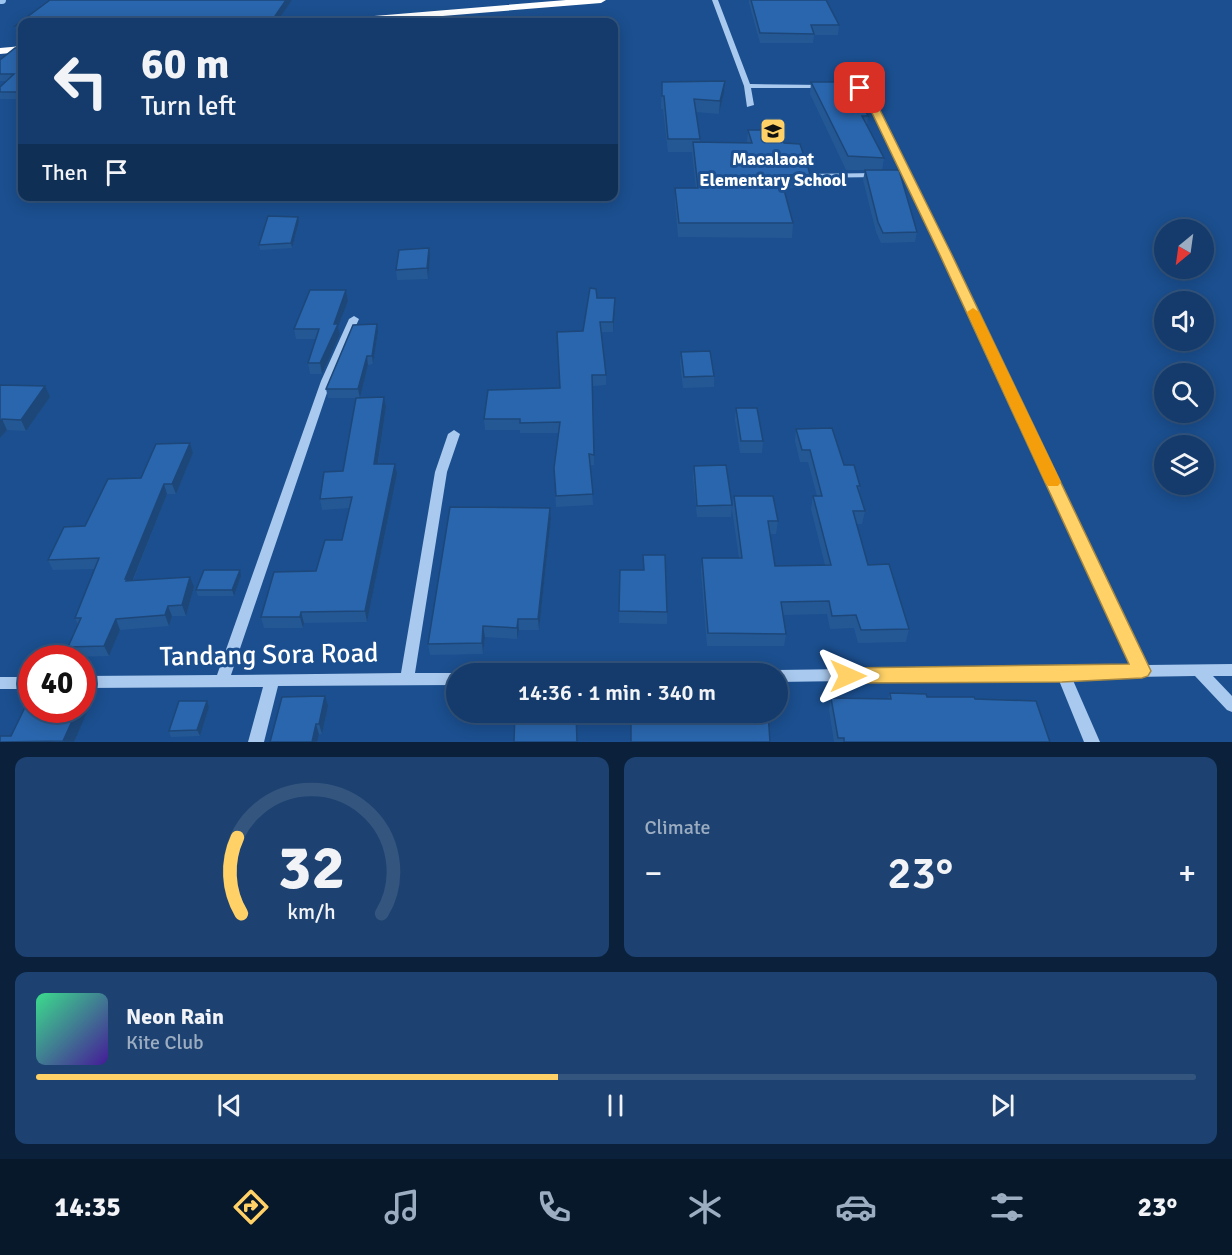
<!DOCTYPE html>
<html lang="en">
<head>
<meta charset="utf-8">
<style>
	body { margin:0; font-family:Signika,sans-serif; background:#1d4271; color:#f1f3f6; height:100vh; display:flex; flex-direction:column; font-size:22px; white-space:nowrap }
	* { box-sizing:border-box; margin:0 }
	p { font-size:20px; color:#9dadc1 }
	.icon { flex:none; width:33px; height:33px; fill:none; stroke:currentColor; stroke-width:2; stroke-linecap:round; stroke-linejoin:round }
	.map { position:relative; height:742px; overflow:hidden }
	.sheet { display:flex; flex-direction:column; gap:15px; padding:15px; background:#0b203b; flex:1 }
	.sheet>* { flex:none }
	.guide { position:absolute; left:18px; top:18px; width:600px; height:183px; border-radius:12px; box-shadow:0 3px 15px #0003,0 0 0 2px #33557e; background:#143b6b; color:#f1f3f6; overflow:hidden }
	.needle { width:39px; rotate:209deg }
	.tools { position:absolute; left:1154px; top:219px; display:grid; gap:12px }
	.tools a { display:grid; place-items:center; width:60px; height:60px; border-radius:50%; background:#143b6b; box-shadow:0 3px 15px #0003,0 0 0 2px #33557e; font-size:30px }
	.speed { position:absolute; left:18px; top:645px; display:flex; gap:12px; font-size:30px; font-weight:700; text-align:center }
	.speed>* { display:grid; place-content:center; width:78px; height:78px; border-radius:50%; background:#143b6b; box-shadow:0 3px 15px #0003,0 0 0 2px #33557e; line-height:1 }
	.speed .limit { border:9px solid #d22; background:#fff; color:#111 }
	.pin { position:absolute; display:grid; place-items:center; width:51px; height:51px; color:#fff; margin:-26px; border-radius:12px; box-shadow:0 3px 9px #0006 }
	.me { position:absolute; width:66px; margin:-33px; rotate:90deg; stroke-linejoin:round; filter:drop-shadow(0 0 4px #0008) }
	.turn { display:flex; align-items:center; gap:21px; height:126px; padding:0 24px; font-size:27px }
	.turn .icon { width:78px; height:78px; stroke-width:2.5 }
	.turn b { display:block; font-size:42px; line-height:51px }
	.then { display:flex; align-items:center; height:57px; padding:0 24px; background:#0003; gap:12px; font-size:22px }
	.big { font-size:45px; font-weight:600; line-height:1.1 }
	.sheet .tile { flex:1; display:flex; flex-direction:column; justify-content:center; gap:9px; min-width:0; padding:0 21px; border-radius:12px; background:#1d4271 }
	.sheet .dial { align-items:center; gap:0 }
	.dial svg { height:156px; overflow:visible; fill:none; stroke:#33557e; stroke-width:7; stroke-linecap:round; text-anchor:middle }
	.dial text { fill:#f1f3f6; stroke:none }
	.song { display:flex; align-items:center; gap:18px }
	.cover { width:72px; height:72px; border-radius:9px; background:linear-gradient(135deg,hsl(150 70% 55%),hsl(260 70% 35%)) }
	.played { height:6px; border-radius:3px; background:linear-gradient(90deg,#ffd166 45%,#33557e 45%) }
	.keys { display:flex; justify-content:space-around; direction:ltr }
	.heat { display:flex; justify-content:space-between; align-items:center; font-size:33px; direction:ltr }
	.sheet .tiles { flex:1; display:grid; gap:15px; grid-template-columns:1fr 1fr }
	.tile:last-child { grid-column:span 2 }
	.trip { position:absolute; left:446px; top:663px; width:342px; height:60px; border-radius:30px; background:#143b6b; box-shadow:0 3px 15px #0003,0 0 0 2px #33557e; font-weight:600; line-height:60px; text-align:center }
	.tab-bar { display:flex; height:96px; justify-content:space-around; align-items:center; background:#08182b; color:#9dadc1 }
	.tab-bar .icon { width:42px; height:42px }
	.tab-bar .active { color:#ffd166 }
	.tab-bar b { font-size:27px; color:#f1f3f6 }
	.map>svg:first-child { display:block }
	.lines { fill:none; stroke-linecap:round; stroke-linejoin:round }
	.stream { stroke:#9cc4f0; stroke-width:8 }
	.minor { fill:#a9c9ee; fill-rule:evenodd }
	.highway { fill:#fff; fill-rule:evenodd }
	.wall { fill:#245895 }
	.shaded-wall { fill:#1d4779 }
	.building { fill:#2a66ad; stroke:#1d4779; stroke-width:1.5 }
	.route { fill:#ffd166; stroke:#a68842; stroke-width:1.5 }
	.slow { fill:#f59e0b }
	.labels { text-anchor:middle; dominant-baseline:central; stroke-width:6; stroke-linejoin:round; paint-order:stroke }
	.far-poi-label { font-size:18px; font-weight:bold; fill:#fff; stroke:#1b4f8f }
	.near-street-label { font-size:27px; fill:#fff; stroke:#1b4f8f }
</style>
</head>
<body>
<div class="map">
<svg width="1232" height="742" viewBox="0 0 1232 742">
	<rect width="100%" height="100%" fill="#1b4f8f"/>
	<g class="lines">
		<path class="stream" d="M0,0H2"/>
		<path class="minor" d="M712,0H718L750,84L823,85L826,87L825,88H751L754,105L747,107L744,86Z
			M839,86H859L869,92L949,253L1146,665L1232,664V676H1213L1232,696V712L1227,710L1195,676L1072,678L1100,742H1084L1058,678L777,682V674H771L777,670L1132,665L941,253L863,93L857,90L839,88Z
			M877,173H880V177L805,178L801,176L805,174Z
			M354,316L359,319L331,381L231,675L401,673L435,472L448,434L454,430L460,434L447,472L415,673H456L457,674H456V685L278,686L264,742H248L263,687L82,688V676L217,675L321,381L349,319Z
			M0,677H32V689H0Z"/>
		<path class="highway" d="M566,0H606L601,3L369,22H333L338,19Z
			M22,46V52L0,54V48Z"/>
	</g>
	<path class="wall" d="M50,0H292L277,22H22V36L21,33H17L15,26Z
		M749,0H826L839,25L838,35H814L813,43H760L749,3Z
		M22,42V99H0V87L7,81H0V60L21,47Z
		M725,81L724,93L719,114L696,112L700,142L747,143L748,130L784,143L805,159L804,165L810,175L809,188H784L793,223L792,238L678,237L675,201V188H696L692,152H668L663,109H661L662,82Z
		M811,82L868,116L867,125L884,158L882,170L917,232L915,242L881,243L876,232L863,180L865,170H846L810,94Z
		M299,222L292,248L260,250L259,245Z
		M430,258L428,279L397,280L396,270Z
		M346,290L348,301L338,327L340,334L322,374H310L308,363L316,339H296L294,329Z
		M615,308L613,332H601L606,375V385L593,386L594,465H590L593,505L556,507L554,468L559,433H520V430H485L484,419L560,388L583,331Z
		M378,332L373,364L368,365L360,398H328L326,389Z
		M681,352L714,376V387L683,388L680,363Z
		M0,385L50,397L26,431L7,430L0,438Z
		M384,397L386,407L378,464L397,474L367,622L304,623L303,628H264L261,617L316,571L342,540L349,508L322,510L320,499L343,471Z
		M736,408L763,441L762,453H740L735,420Z
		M796,429L844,465L860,486L859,493L865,511L862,524H856L868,565L909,629L906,642L858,643L854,628L830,629L827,614L783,615L786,634L784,646H707L701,571L702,558H739L732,509L734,496L778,521L776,534H770L775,566L825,565L811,509L813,496H817L808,462H800L795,441Z
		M190,443L193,453L176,494H167L133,581L194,587L186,616H172L169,626L120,630L109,656L73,657L68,647L78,624L75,618L95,569L53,570L48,560L141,478Z
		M694,466L732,505L731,517H697L693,477Z
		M550,508L551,518L539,630H519L517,639L485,637L483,654L430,655L428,644Z
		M620,570L667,612V624L619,623Z
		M241,576L234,596H198L196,590Z
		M890,693L927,697L975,699L1050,742H834L829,710L831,698L888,699Z
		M207,701L209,707L200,736L171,737L169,731Z
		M328,706L322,734L270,742Z
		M89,708L74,742H0L11,736Z"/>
	<path class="shaded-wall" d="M286,0H292L277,22H271Z
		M725,81L724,93L719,114L720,101Z
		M298,217L299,222L292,248L291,243Z
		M429,248L430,258L428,279L427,268Z
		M346,290L348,301L338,327L340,334L322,374L320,363Z
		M615,298V308L613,332V322Z
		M377,324L378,332L373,364L372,356Z
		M367,356L368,365L360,398L358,389Z
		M45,386L50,397L26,431L21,420Z
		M384,397L386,407L376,475L374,464Z
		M2,419L7,430L0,438V422Z
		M190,443L193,453L176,494L172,484Z
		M395,464L397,474L367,622L365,611Z
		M164,484L167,494L130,587L125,579Z
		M550,508L551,518L539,630L538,619Z
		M240,570L241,576L234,596L232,590Z
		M190,577L194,587L186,616L182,605Z
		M168,606L172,616L169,626L165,615Z
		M301,612L304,623L303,628L300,617Z
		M116,619L120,630L109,656L104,646Z
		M518,619L519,630L517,639V628Z
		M483,626L485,637L483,654L482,643Z
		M83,696L89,708L74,742H64L63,741L77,710H82Z
		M325,696L328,706L322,734L319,724Z
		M207,701L209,707L200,736L197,730Z
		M316,724L319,734L317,742H312Z"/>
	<path class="building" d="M50,0H286L271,22H22V26H15Z
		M751,0H826L839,25H811L814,34L760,33Z
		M22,42V92H0V87L14,74H0V60L15,48L21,47Z
		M725,81L720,101L694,99L700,139H668L664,96H662V82Z
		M811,82H851L868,116H862L884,158L848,156Z
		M748,130H779L784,143L800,144L805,159L800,163L808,167L810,175H780L793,223H679L675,188H698L693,142L752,143Z
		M865,170H899L917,232L883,233L878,222Z
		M268,216L298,217L291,243L259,245Z
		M429,248L427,268L396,270L399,250Z
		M590,288L596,289L597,298H615L613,322H600L606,375H592L594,455L589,454L593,494L556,496L554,468L560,422L520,423V419H484L488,390L560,388L557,332L583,331Z
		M310,290H346L334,324H338L320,363H308L319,329H294Z
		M377,324L372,356H367L358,389H326L353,325Z
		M710,351L714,376L684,377L681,352Z
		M0,385L45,386L21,420L2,419L0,422Z
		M384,397L374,464H395L365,611L301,612L300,617H261L274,572L316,571L325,540H342L352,497L320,499L324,472L343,471L356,398Z
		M736,408H757L763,441H741Z
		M832,428L844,465H854L860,486H857L865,511H853L868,565L889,564L909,629L861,630L856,615L832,616L829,601L781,602L786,634L708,633L702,558H742L734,496H773L778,521H768L775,566L831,565L813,496H822L810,450H802L796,429Z
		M190,443L172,484H164L125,579H127L126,581L190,577L182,605L168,606L165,615L116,619L104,646L68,647L81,618H75L99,558L48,560L64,527L85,526L108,479L141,478L156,444Z
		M726,465L732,505L697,506L694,466Z
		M450,507L550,508L538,619H518L517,628L483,626L482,643L428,644Z
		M643,555H665L667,612L619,611L620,570H644Z
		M204,570H240L232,590H196Z
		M890,693L926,694L927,697H974L975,699L1036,701L1050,742H844V738H838L831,698L891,699Z
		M325,696L319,724H316L312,742H270L282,697Z
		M30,697H32V710H77L63,741L0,742V736H11Z
		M179,701H207L197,730L169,731Z
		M515,712H576L577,742H514Z
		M715,712L768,713L770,742H631V722H715Z"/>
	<path class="route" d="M856,86H863L871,92L951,253L1151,671L1148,676L1142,678L1062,682L848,683L842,681L839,676L842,670L848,668L1129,664L939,253L863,94L856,90Z"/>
	<path class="slow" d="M973,308L979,312L1061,482L1058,486H1048L1045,482L967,312Z"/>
	<defs>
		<g id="school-square" transform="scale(1.35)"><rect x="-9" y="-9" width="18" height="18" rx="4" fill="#ffd166" stroke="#1b4f8f"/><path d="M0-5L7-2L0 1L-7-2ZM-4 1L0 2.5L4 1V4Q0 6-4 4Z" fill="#111"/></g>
	</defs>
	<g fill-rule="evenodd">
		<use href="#school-square" x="773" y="131"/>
	</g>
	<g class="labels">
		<g class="far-poi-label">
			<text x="773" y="159">Macalaoat<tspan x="773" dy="21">Elementary School</tspan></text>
		</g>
		<g class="near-street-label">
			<text transform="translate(269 655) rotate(-1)">Tandang Sora Road</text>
		</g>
	</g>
</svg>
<div class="tools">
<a><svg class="needle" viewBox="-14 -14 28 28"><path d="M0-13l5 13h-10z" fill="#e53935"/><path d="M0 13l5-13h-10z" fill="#9dadc1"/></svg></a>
<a><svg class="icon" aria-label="sound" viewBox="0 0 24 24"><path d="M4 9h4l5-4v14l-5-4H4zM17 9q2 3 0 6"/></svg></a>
<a><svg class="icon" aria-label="search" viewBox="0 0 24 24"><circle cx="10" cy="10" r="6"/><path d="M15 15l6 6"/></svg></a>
<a><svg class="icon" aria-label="layers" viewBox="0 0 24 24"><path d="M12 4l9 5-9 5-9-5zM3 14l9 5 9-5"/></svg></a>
</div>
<div class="speed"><div class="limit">40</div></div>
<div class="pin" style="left:860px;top:88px;background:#d93025"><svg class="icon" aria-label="arrive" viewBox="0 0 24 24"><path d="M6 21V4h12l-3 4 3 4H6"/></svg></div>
<svg class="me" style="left:848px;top:676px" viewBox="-20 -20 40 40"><path d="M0-17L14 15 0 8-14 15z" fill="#ffd166" stroke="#fff" stroke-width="4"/></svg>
<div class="trip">14:36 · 1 min · 340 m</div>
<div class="guide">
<div class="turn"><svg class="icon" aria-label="left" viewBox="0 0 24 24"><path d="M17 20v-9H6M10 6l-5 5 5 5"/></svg><div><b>60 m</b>Turn left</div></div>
<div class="then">Then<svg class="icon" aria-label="arrive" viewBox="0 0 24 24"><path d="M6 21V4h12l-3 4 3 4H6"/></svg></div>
</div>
</div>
<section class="sheet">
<div class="tiles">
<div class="tile dial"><svg viewBox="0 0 100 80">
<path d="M14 69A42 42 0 1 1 86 69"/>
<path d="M14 69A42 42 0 0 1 12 30" stroke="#ffd166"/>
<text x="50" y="56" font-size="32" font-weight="700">32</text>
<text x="50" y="72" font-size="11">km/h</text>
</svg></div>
<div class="tile"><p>Climate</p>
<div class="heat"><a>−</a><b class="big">23°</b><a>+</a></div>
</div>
<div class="tile">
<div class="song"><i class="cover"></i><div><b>Neon Rain</b><p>Kite Club</p></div></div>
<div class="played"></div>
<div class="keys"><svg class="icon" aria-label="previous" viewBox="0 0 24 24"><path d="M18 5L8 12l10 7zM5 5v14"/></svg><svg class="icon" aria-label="pause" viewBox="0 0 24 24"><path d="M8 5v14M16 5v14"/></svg><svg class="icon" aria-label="next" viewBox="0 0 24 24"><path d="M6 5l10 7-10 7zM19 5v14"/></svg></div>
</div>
</div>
</section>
<nav class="tab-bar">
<b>14:35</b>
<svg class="icon active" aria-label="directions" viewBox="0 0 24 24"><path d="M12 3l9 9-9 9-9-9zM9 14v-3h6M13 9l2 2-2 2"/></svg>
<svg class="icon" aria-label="music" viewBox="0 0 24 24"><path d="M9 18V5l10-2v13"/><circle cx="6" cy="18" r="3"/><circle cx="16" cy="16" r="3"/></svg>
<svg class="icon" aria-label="phone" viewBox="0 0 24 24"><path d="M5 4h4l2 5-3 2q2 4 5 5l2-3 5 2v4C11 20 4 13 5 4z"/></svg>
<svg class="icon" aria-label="climate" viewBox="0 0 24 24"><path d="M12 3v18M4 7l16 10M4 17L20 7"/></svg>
<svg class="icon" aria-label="car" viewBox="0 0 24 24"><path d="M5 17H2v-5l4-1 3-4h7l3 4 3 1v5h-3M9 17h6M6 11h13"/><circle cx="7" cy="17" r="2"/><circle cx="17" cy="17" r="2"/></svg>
<svg class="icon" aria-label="filters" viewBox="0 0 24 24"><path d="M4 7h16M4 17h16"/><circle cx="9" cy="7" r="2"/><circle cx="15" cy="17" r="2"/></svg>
<b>23°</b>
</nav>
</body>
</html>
